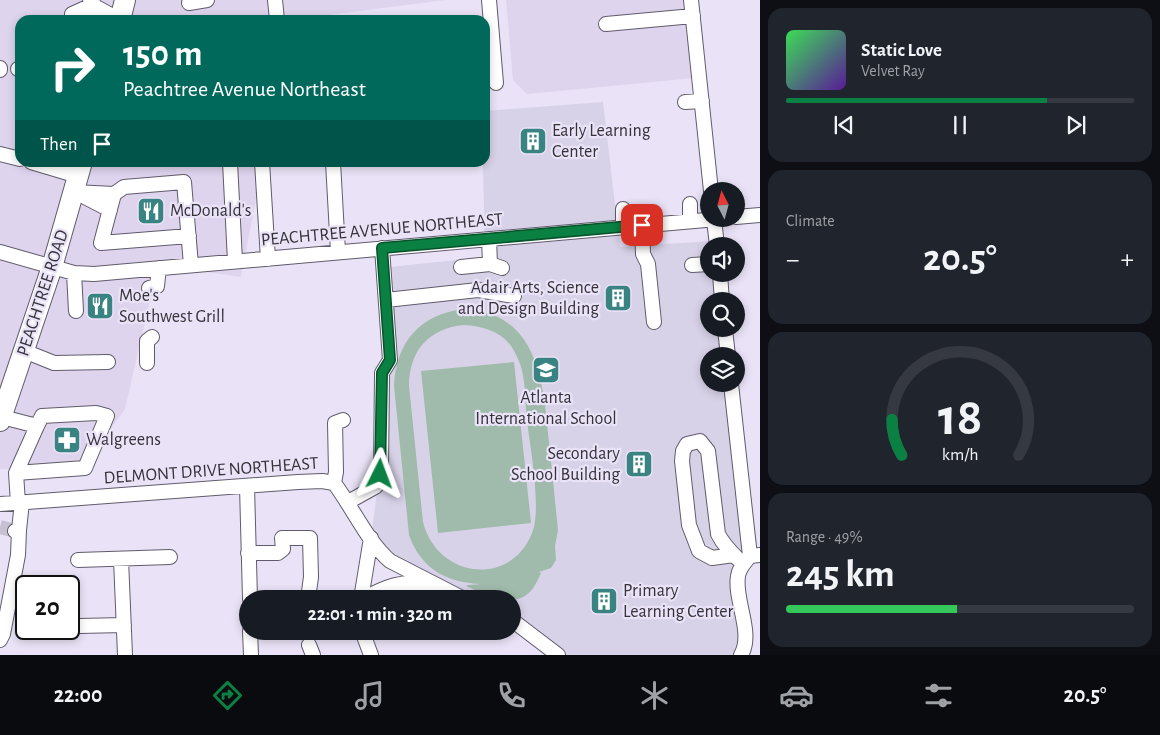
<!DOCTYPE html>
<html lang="en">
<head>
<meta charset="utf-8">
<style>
	body { margin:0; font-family:"Alegreya Sans",sans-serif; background:#20242c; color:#f1f3f6; height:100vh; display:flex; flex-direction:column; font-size:19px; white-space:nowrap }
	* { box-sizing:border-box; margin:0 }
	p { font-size:16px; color:#9ea1a6 }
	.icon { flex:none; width:28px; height:28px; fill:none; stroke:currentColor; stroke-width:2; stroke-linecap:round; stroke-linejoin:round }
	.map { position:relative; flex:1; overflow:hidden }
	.side { display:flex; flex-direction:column; gap:8px; padding:8px; background:#0d0f14; width:400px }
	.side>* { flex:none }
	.hud { position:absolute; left:15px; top:15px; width:475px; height:152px; border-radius:15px; box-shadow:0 2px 8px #0003; background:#00695c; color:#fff; overflow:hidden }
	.needle { width:32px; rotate:354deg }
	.buttons { position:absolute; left:700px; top:182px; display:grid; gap:10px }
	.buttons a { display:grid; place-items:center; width:45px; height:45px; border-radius:50%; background:#171b24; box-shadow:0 2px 8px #0003; font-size:25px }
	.speed { position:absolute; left:15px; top:575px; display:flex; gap:10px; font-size:25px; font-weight:700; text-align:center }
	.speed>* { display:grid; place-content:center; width:65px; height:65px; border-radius:50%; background:#171b24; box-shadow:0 2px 8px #0003; line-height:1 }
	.speed .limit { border:2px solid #111; border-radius:8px; background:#fff; color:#111 }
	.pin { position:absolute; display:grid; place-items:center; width:42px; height:42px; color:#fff; margin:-21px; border-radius:10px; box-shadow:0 2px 8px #0006 }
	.me { position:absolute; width:55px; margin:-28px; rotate:3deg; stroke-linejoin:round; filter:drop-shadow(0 0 4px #0008) }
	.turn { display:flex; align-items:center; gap:18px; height:105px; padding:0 25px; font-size:22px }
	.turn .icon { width:65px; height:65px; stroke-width:2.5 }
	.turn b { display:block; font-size:35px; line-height:42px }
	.then { display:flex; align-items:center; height:48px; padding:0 25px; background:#0003; gap:10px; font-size:19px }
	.big { font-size:38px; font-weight:600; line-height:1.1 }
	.side .card { flex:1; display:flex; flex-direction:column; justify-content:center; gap:8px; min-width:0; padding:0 18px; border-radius:15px; background:#20242c }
	.side .dial { align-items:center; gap:0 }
	.dial svg { height:130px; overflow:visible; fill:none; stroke:#363941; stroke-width:7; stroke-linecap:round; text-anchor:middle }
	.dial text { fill:#f1f3f6; stroke:none }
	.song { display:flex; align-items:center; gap:15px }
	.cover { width:60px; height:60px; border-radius:8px; background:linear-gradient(135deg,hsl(130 70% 55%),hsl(270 70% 35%)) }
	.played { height:5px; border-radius:2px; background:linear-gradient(90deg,#0b8043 75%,#363941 75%) }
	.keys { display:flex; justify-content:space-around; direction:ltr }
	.heat { display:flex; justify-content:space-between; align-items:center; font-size:28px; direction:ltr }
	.charge { height:8px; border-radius:4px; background:linear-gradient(90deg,#34c759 49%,#363941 0) }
	.trip { position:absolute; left:239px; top:590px; width:282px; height:50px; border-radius:25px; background:#171b24; box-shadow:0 2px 8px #0003; font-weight:600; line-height:50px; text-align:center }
	.menu { display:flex; height:80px; justify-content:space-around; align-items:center; background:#090b0e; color:#9ea1a6 }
	.menu .icon { width:35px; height:35px }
	.menu .active { color:#0b8043 }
	.menu b { font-size:22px; color:#f1f3f6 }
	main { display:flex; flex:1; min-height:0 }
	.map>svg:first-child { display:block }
	.built { fill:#ded4ee }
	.education { fill:#d8d2e8 }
	.green { fill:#a0bbab; fill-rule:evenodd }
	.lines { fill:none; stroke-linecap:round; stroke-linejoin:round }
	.minor-tunnel { stroke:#c6c0d1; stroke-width:14; stroke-dasharray:14 7; stroke-linecap:butt }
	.minor-casing { stroke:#605b6b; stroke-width:16 }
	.highway-casing { stroke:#605b6b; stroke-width:22 }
	.minor { stroke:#fff; stroke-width:14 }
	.highway { stroke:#fff; stroke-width:20 }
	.route-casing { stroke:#07532c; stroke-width:12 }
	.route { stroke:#0b8043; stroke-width:9 }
	.labels { text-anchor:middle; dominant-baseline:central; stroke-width:4.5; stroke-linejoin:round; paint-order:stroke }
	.poi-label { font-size:18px; fill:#35323a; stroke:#eae3f7; text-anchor:start }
	.street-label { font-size:18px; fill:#35323a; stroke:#eae3f7 }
</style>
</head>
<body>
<main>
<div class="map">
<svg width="760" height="655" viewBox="0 0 760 655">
	<rect width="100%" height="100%" fill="#eae3f7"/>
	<path class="built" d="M0,0H445L290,20H20V162L263,163L241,277L158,265L125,409L83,468L0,469Z
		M506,0H687L695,78L527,94L513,80Z"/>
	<path class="education" d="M603,102L620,247L711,241L712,246H709V274H716L721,301H709V329H725L728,356H709V384H731L750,556L743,564L741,655H558L513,620L512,599H464L390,561L371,538L378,484L382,473L384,328L380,268L485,257L483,163L485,162V111Z"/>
	<path class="green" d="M464,309C539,313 543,383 549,442C552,471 555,500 558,530L555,546L556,560L551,568L539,572L541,573C535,587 529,598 513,600L512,599H494L466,586L468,585L482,584C447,583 421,569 409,535L394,386C396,342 420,314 464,309ZM464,325C482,326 500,331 511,346C515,352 519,360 521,367C526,384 525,403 527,420C530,447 542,510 532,533C510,588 437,578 423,522L409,386C409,351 429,328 464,325Z
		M514,362L531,523L438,533L421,371Z"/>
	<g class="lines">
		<path class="minor-tunnel" d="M0,527L15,531"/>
		<g class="minor-casing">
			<path id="minor" d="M90,0L96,7L120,20
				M275,0L277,20
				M489,0L496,83
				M691,0L711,191
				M189,3L207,0
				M72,14L83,9L96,7
				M72,14L94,20
				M606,24L693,16
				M0,68V70
				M18,69H20
				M685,102L702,101
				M0,154L20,159
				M31,162L78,176
				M230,162L235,261
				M262,162L268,259
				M333,162L338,252
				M74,192L114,194L124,187L184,182L191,265
				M79,194L110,210
				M114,194L101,243L189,236
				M690,204V221
				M623,209V227
				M736,217L760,215
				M714,219L717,246
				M642,225L643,254L648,264L654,322
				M489,239L490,264
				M0,252L74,273L94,274L717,219
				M692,265L709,264
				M461,267L490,264L502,268
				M74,273L76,311
				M720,274L722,301
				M149,288L157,286L159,268
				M386,300L478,290L514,296
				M725,329L728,356
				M24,351L54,363L108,362
				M147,363V341L152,337
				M731,384L750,556
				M2,417L37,426L16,473
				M334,483L336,472L335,423L343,420
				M247,486L250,599
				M348,502L375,487L378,484L381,470L382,373L390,360L382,248
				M18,503L16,473L85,468L107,416L96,413L42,416L37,426
				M0,504L298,482L322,481L334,483C353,508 367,541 390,561L464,599
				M15,531L19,530L22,502
				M248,553H278L283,549L282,538H310L311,577L308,599
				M734,555L712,558L699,551L689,525L682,461L683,451L687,444L700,441L708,451L718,534C724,546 733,554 743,564
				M121,559L125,655
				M78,560L170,557
				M361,599L371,538
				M363,599C385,587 403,579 428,585
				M512,620L558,655
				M79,626L124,625
				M250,631L251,655
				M362,631L371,655
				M0,640L3,634L18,555L19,530
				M309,645L313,655
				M741,655C754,633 734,600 738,576C739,568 745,562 750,556L760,555"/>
		</g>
		<g class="highway-casing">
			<path id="highway" d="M120,20L125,0
				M0,421L52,267L82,162"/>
		</g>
		<use href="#minor" class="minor"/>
		<use href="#highway" class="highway"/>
	</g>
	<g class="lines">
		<g class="route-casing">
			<path id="route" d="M380,474L382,373L390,360L382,248L642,225"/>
		</g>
		<use href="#route" class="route"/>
	</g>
	<defs>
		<g id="building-square" transform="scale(1.4375)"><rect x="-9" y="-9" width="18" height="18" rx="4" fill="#3a8383" stroke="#eae3f7"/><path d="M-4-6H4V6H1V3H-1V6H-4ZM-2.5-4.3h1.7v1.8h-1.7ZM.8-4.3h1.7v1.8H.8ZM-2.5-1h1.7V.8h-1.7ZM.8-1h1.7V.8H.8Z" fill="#fff"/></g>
		<g id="restaurant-square" transform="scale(1.4375)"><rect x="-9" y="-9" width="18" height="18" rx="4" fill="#3a8383" stroke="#eae3f7"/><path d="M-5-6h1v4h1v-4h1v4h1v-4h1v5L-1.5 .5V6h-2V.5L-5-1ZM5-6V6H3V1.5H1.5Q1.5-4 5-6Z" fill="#fff"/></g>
		<g id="school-square" transform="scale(1.4375)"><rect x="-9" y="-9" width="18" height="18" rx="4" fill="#3a8383" stroke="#eae3f7"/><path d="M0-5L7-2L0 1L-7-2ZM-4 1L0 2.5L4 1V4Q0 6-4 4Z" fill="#fff"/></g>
		<g id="pharmacy-square" transform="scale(1.4375)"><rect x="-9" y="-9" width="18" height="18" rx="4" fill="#3a8383" stroke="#eae3f7"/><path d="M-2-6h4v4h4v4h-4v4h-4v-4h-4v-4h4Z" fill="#fff"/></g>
	</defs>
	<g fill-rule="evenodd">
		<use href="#building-square" x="533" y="141"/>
		<use href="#restaurant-square" x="151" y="211"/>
		<use href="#building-square" x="618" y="298"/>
		<use href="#restaurant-square" x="100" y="306"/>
		<use href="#school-square" x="546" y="370"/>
		<use href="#pharmacy-square" x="67" y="440"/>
		<use href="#building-square" x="639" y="464"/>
		<use href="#building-square" x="604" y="601"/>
	</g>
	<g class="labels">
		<g class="poi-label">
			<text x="552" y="131">Early Learning<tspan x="552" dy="21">Center</tspan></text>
			<text x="170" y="211">McDonald's</text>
			<text x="599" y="288" text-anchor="end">Adair Arts, Science<tspan x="599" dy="21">and Design Building</tspan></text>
			<text x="119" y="296">Moe's<tspan x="119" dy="21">Southwest Grill</tspan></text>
			<text x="546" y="398" text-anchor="middle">Atlanta<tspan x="546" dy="21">International School</tspan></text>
			<text x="86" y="440">Walgreens</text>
			<text x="620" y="454" text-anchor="end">Secondary<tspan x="620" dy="21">School Building</tspan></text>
			<text x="623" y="591">Primary<tspan x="623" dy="21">Learning Center</tspan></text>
		</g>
		<g class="street-label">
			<text transform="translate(382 230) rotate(-5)">PEACHTREE AVENUE NORTHEAST</text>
			<text transform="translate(43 293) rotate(-72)">PEACHTREE ROAD</text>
			<text transform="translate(211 471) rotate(-4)">DELMONT DRIVE NORTHEAST</text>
		</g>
	</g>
</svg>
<div class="buttons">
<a><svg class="needle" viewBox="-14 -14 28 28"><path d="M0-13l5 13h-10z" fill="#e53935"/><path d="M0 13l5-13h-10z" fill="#9ea1a6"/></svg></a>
<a><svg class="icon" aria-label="sound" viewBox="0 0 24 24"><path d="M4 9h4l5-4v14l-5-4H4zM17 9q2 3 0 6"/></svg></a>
<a><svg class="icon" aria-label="search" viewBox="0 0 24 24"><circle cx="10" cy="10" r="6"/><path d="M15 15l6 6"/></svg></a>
<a><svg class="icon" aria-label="layers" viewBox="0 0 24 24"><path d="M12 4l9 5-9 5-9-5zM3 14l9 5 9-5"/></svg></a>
</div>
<div class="speed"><div class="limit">20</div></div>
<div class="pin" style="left:642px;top:225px;background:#d93025"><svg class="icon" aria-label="arrive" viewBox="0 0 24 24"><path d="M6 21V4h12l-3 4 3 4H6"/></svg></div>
<svg class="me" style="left:380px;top:474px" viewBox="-20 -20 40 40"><path d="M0-17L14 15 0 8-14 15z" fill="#0b8043" stroke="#fff" stroke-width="4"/></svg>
<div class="trip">22:01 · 1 min · 320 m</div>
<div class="hud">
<div class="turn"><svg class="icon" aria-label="right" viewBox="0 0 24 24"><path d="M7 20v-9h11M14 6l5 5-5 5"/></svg><div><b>150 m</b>Peachtree Avenue Northeast</div></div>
<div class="then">Then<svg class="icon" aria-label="arrive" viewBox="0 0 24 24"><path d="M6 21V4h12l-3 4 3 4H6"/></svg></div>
</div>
</div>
<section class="side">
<div class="card">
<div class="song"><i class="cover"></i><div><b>Static Love</b><p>Velvet Ray</p></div></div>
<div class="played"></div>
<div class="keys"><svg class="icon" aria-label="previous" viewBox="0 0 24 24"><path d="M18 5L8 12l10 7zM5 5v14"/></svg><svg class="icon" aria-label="pause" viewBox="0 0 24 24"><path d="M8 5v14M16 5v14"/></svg><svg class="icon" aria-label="next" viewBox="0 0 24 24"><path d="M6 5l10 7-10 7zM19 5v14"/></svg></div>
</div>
<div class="card"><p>Climate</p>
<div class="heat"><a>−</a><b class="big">20.5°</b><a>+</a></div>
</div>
<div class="card dial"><svg viewBox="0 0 100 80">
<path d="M14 69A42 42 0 1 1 86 69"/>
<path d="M14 69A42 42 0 0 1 8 47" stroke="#0b8043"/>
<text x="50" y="56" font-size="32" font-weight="700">18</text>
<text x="50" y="72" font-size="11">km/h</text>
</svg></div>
<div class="card"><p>Range · 49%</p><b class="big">245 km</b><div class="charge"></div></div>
</section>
</main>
<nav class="menu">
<b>22:00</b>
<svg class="icon active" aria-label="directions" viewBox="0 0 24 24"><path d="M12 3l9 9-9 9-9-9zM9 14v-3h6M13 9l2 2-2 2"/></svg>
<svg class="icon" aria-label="music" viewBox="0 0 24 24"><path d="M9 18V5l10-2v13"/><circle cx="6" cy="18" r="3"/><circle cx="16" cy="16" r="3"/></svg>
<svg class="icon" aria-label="phone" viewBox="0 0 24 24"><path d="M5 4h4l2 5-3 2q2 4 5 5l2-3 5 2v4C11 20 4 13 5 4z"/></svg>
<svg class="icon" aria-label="climate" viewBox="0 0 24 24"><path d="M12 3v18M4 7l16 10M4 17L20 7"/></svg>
<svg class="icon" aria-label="car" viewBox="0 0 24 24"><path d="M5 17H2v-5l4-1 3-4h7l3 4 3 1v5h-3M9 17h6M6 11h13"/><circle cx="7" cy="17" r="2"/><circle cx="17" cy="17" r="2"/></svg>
<svg class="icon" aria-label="filters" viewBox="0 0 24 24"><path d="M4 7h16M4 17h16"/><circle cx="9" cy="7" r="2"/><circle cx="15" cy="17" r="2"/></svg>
<b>20.5°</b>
</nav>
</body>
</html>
